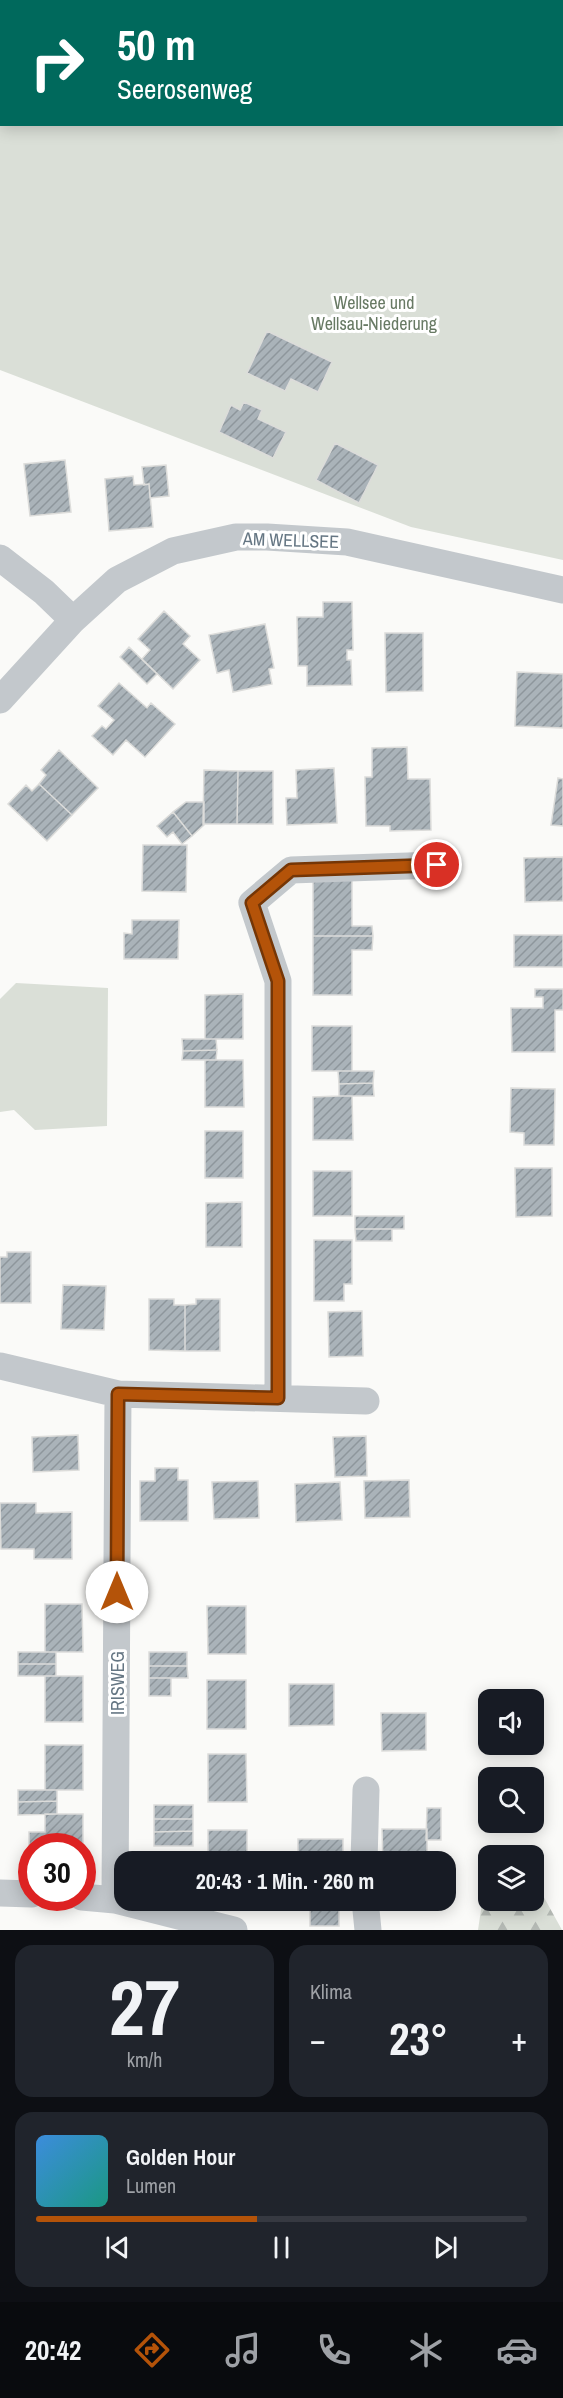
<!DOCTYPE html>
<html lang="de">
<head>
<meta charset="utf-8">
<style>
	body { margin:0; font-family:"Archivo Narrow",sans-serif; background:#20242c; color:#f1f3f6; height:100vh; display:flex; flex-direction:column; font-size:22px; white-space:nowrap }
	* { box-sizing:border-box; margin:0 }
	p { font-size:20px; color:#9ea1a6 }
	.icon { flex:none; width:33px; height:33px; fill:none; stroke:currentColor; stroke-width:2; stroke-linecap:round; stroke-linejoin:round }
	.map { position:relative; height:1930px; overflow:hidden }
	.panel { display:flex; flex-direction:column; gap:15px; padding:15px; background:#0d0f14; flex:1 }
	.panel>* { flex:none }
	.hud { position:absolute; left:0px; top:0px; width:564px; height:126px; box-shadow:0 3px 15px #0003; background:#00695c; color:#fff; overflow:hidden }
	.controls { position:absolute; left:478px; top:1689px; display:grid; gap:12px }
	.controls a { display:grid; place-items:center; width:66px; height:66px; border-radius:12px; background:#171b24; box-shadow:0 3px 15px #0003; font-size:30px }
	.speed { position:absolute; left:18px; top:1833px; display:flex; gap:12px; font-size:30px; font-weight:700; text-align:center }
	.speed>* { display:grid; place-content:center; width:78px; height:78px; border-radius:50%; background:#171b24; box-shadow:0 3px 15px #0003; line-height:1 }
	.speed .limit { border:9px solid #d22; background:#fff; color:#111 }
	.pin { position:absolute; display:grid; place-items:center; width:51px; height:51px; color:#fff; margin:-26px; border:3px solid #fff; border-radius:50%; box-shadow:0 2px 6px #0007 }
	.me { position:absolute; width:66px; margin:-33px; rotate:0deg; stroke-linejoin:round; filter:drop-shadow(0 0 4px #0008) }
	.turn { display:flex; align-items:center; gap:21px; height:126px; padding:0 18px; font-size:27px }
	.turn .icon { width:78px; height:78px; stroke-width:2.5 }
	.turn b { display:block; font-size:42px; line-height:51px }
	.big { font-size:45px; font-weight:800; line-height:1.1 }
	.panel .tile { flex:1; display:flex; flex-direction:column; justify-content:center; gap:9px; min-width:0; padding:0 21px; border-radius:18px; background:#20242c }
	.panel .dial { align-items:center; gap:0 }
	.dial b { font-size:78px; line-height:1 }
	.song { display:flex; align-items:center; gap:18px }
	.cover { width:72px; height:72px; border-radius:9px; background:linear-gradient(135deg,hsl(210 70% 55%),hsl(170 70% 35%)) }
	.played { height:6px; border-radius:3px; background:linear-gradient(90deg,#b45309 45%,#363941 45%) }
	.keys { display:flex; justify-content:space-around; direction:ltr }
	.heat { display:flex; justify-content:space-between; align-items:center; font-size:33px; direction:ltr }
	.panel .tiles { flex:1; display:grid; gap:15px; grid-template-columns:1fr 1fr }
	.tile:last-child { grid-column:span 2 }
	.trip { position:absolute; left:114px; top:1851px; width:342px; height:60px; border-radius:18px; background:#171b24; box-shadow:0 3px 15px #0003; font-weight:800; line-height:60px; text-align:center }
	.menu { display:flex; height:96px; justify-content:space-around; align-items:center; background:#090b0e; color:#9ea1a6 }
	.menu .icon { width:42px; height:42px }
	.menu .on { color:#b45309 }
	.menu b { font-size:27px; color:#f1f3f6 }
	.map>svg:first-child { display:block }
	.forest { fill:url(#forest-firs) }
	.green { fill:#dadfd7; fill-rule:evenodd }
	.building { fill:url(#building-hatch); stroke:#dcdcda; stroke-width:1.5 }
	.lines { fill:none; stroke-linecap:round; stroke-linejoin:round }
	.minor { stroke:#c3c8cc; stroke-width:27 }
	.route-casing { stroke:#753606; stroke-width:15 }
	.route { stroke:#b45309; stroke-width:10 }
	.labels { text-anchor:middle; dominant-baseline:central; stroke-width:6; stroke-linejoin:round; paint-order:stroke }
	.park-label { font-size:18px; fill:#687a64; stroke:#fff }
	.street-label { font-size:18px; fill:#657683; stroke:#fff }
</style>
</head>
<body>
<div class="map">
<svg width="563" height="1930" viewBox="0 0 563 1930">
	<defs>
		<pattern id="forest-firs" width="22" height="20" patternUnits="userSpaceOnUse" patternTransform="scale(1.5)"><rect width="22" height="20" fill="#dadfd7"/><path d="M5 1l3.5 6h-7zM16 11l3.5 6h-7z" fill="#b4b9b4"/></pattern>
		<pattern id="building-hatch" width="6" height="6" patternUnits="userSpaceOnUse" patternTransform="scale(1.5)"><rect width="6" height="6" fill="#aab3b9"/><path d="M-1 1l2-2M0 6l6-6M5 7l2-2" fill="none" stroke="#8e969c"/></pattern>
	</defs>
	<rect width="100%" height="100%" fill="#fafaf8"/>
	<path class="forest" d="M534,1883H536L562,1930H478L482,1903L489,1900H534Z"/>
	<path class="green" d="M0,0H563V560L411,527L0,370ZM2,2H562V124H2Z
		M16,983L108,988L107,1126L35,1130L14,1110L0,1112V999Z"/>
	<path class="building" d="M267,331L332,362L318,392L291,379L285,391L247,373Z
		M244,402L262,410L258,419L286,432L273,458L219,432L231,405L240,410Z
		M335,443L378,465L359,503L316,480Z
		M65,460L71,512L30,516L24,464Z
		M166,465L169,496L150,498L149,484L144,485L142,467Z
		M133,476L134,485L149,484L153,527L109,531L105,479Z
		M323,602H352L353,650H347V660H351L352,685L307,686V666H298L297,617H323Z
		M164,611L190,636L183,644L200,660L173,689L142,659L150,650L138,639Z
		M265,624L274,668L269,669L272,684L233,692L229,670L217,673L209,635Z
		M385,633H423V691L386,692Z
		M129,647L157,674L147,684L120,657Z
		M517,672L563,674V728L515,726Z
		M119,683L147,708L151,703L175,724L145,757L126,740L113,755L92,736L102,726L106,729L114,720L98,706Z
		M407,747L408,779H430L431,830L390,831V826H366L365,777H372V748Z
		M59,750L98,788L72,815L39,784L46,775L41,770Z
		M334,768L337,823L287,825L286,798H297L296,770Z
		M204,770L238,771L237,824H203Z
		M238,771H273V824H237Z
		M558,778L563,779V826L551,825Z
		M39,784L72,815L47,841L8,804L26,785L32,791Z
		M186,802H204V825L192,836L173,812Z
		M173,812L192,836L182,844L173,832L167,837L157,826Z
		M143,845H187L186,892L142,891Z
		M563,857V901L525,902L524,858Z
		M313,880H352V926H372L373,936H313Z
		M132,920H179L178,959H124V933L132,934Z
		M514,935H563V967H514Z
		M313,936H373L372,950H352V995H313Z
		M535,989H563V1010H555V1052H512L511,1008H543V997H535Z
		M243,994V1039H205V995Z
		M312,1026H352V1071H312Z
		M182,1039H216L217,1050L183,1051Z
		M217,1050L216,1060H182L183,1051Z
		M205,1060H243L244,1107H205Z
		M338,1071H374L373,1083L339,1084Z
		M373,1083L374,1096H339V1084Z
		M511,1088L555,1089L554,1145H524V1133L510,1132Z
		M339,1096H352L353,1140H313V1097Z
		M205,1131H243V1178H205Z
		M515,1168H552V1216L516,1217Z
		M313,1171H352V1216H313Z
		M242,1202V1247H206V1203Z
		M355,1216H404V1229H355Z
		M355,1229H392V1241H356Z
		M314,1240H352V1284H344V1301H314Z
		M7,1252H31V1303H0V1257H7Z
		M63,1285L106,1286L104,1330L61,1329Z
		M149,1299H174V1305H185V1351L149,1350Z
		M196,1299H220V1351H185V1305L196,1304Z
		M362,1311L363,1356L329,1357L328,1312Z
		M78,1435L79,1470L33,1472L32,1437Z
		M366,1436L367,1476L335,1477L333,1437Z
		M155,1468H178V1480H188V1521H140V1481H155Z
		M409,1480L410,1517L365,1518L364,1481Z
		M258,1481L259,1518L214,1519L212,1482Z
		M340,1482L342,1520L296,1522L295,1484Z
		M0,1503H36V1513L72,1512V1559H34V1549H1Z
		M45,1604H82L83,1652H45Z
		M207,1606H246V1654H208Z
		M18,1652H56V1664H18Z
		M149,1652H187V1666H149Z
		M18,1664H56V1676H18Z
		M149,1666H187L188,1678H149Z
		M45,1676H83V1722H45Z
		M149,1678H171V1696H149Z
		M207,1680H246V1729H207Z
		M289,1684H334V1725L289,1726Z
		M381,1713H426V1750L382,1751Z
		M45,1745H83V1790H45Z
		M208,1754H246L247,1802H208Z
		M18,1790H57V1801L18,1802Z
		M57,1801V1814L18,1815V1802Z
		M154,1805H193V1819H154Z
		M427,1808H441V1840H426Z
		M45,1814H83V1858L82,1846H32V1859H29V1832H45Z
		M154,1819H193V1831L154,1832Z
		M382,1829H427V1862H383Z
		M208,1830H247V1862H208Z
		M193,1831V1846H154V1832Z
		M298,1839H343V1862H298Z
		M310,1902L339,1903V1926H310Z"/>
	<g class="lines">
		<path class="minor" d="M0,558L44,592L73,620
			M0,700L73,620L117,580L173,551L236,537H267L347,542L563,590
			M0,1366L118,1394L366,1401
			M278,1398V981L252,903L291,870L437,865
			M364,1862L366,1790
			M0,1893L32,1894
			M82,1897L115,1900L234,1930
			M115,1900L118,1394
			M365,1900L368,1930"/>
	</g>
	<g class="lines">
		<g class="route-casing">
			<path id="route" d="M117,1592L118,1394L278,1398V981L252,903L291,870L437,865"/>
		</g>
		<use href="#route" class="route"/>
	</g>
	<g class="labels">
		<g class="park-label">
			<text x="374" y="302">Wellsee und<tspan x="374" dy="21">Wellsau-Niederung</tspan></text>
		</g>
		<g class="street-label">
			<text transform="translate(291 540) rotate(2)">AM WELLSEE</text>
			<text transform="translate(117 1683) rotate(-90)">IRISWEG</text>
		</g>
	</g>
</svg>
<div class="controls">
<a><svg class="icon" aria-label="sound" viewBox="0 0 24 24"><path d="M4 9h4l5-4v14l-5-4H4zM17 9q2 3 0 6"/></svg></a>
<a><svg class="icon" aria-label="search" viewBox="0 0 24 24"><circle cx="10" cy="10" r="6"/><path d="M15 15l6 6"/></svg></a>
<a><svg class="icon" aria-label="layers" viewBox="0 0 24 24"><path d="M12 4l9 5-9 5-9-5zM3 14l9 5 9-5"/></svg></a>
</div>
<div class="speed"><div class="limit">30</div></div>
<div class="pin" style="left:437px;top:865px;background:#d93025"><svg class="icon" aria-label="arrive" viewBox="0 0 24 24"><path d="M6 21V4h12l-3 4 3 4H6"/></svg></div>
<svg class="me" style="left:117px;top:1592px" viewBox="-20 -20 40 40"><circle r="19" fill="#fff"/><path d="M0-13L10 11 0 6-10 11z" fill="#b45309"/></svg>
<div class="trip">20:43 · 1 Min. · 260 m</div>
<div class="hud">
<div class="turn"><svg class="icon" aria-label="right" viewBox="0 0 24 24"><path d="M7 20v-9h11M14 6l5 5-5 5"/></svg><div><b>50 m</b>Seerosenweg</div></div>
</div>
</div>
<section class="panel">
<div class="tiles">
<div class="tile dial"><b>27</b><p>km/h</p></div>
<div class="tile"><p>Klima</p>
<div class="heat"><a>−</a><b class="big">23°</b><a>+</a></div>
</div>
<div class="tile">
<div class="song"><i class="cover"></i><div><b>Golden Hour</b><p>Lumen</p></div></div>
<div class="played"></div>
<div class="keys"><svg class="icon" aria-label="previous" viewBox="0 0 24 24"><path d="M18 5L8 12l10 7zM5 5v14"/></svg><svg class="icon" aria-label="pause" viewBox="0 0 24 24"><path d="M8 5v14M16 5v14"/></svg><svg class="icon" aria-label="next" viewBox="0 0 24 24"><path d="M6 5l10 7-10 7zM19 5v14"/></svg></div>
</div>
</div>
</section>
<nav class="menu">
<b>20:42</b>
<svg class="icon on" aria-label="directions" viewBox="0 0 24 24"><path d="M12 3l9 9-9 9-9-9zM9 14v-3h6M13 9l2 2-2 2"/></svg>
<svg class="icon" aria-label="music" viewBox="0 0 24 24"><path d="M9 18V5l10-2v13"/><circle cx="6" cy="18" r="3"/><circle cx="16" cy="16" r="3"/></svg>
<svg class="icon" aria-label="phone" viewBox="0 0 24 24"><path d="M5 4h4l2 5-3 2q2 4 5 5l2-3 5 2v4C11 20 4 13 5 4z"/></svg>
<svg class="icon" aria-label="climate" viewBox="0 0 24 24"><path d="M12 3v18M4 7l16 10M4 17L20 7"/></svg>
<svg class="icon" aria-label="car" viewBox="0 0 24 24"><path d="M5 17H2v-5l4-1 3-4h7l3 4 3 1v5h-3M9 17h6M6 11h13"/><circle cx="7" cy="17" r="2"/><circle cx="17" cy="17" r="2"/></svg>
</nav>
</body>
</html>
